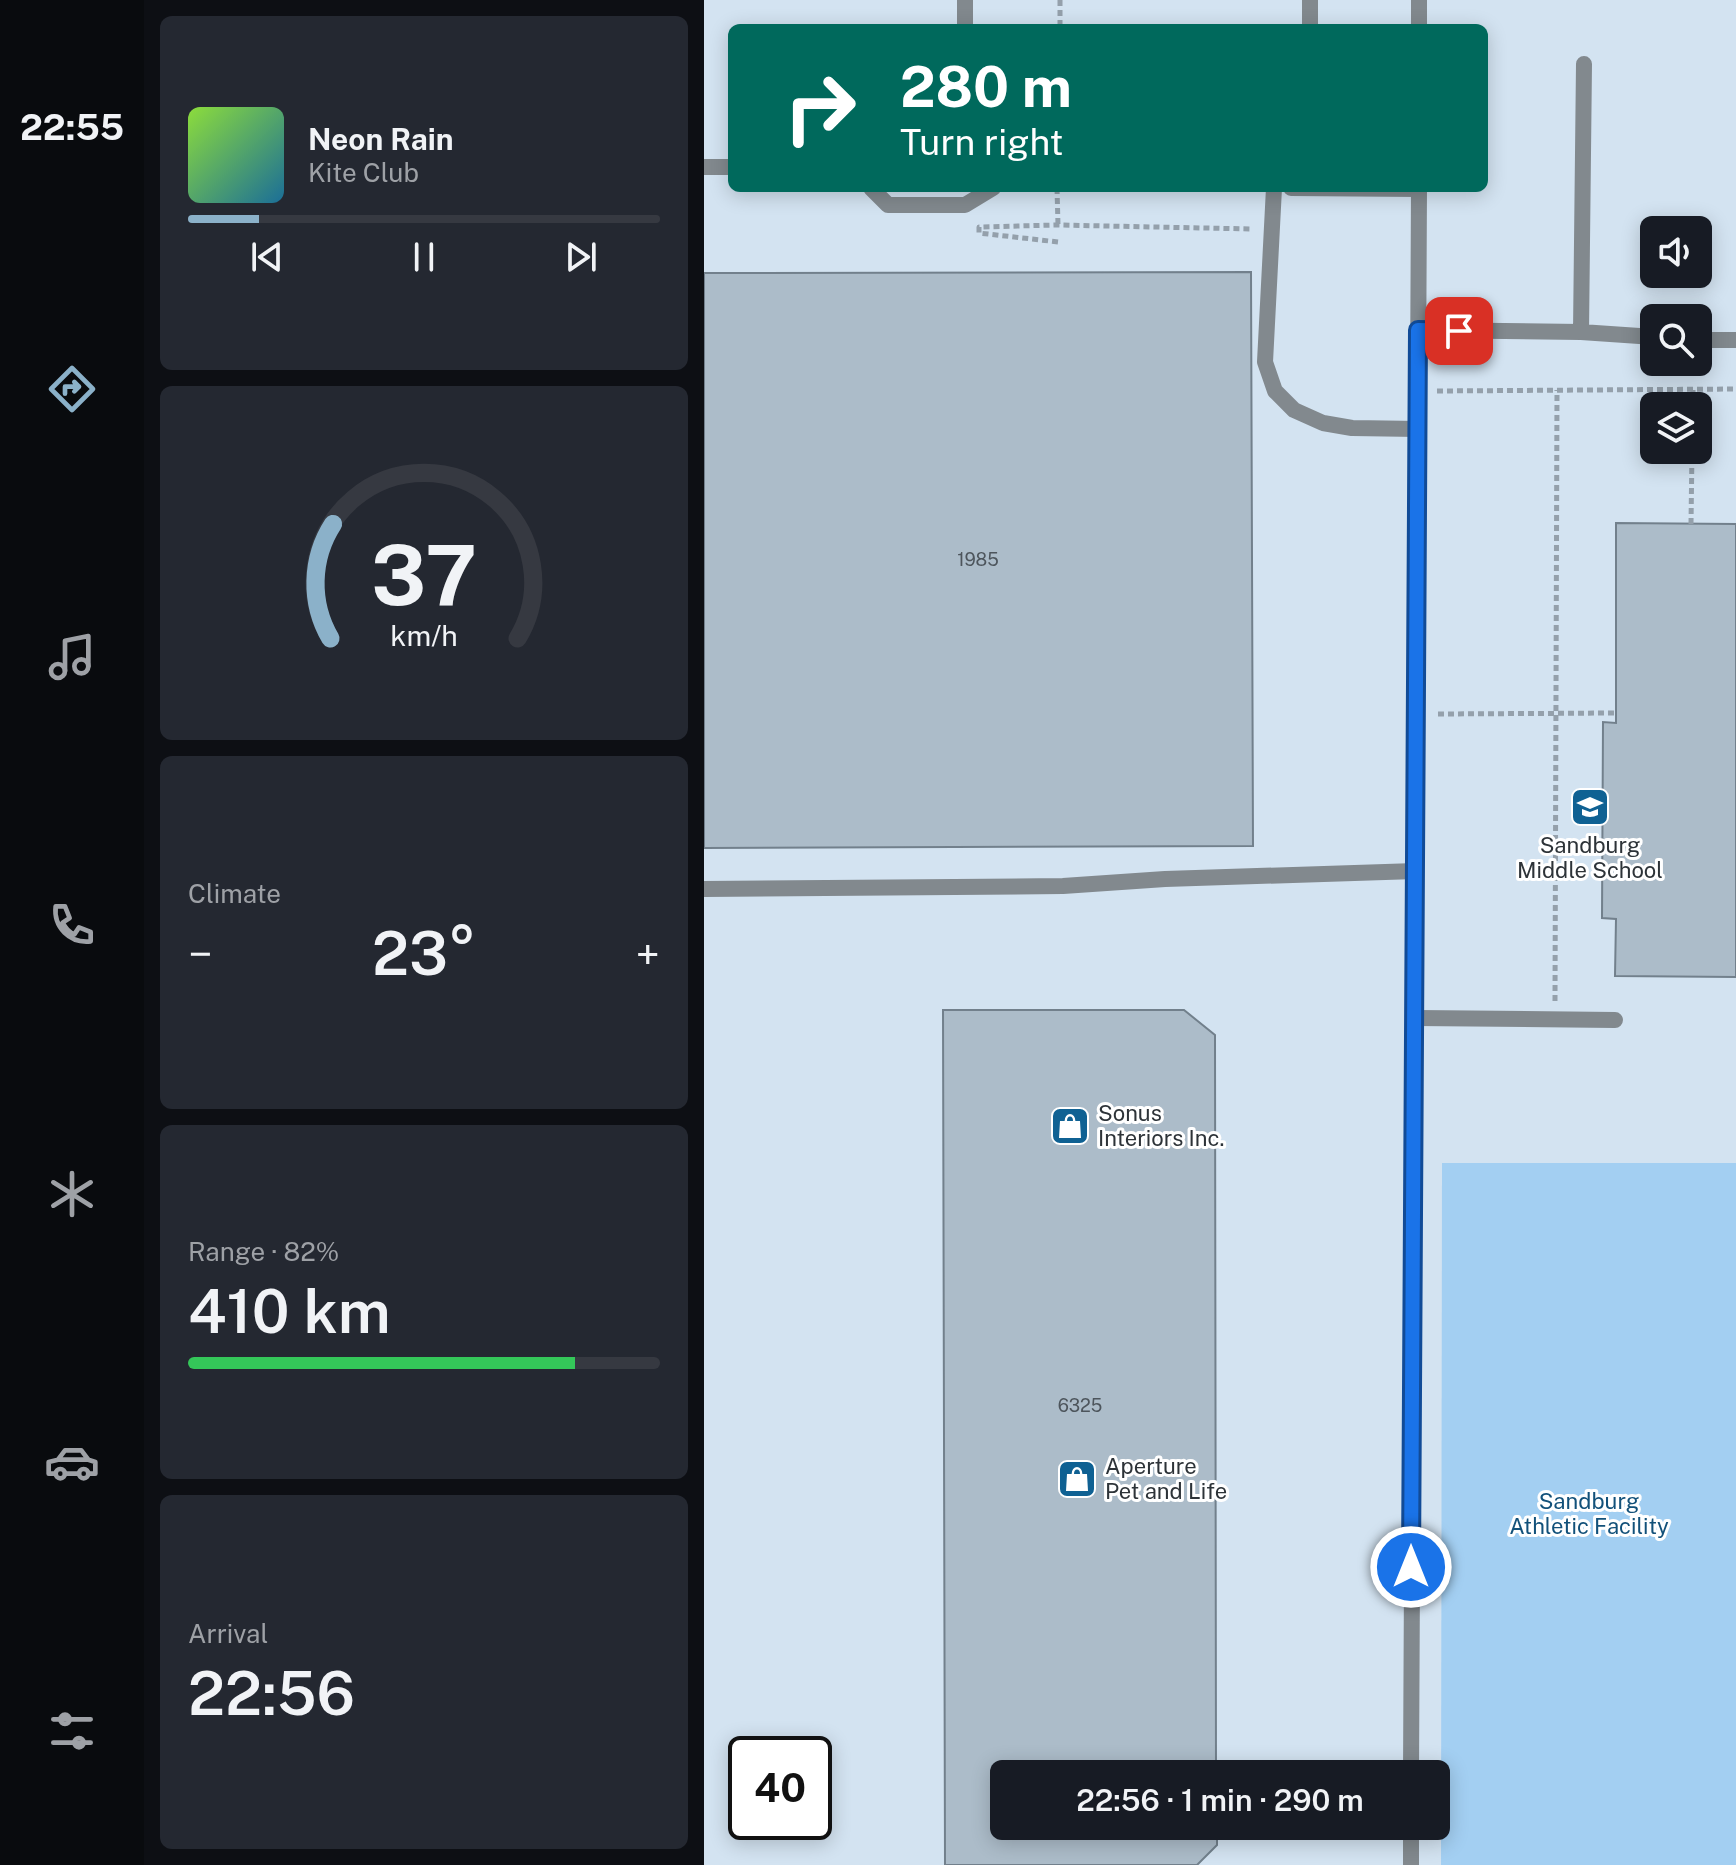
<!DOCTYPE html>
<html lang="en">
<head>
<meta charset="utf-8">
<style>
	body { margin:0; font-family:"Public Sans",sans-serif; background:#242831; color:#f1f3f6; height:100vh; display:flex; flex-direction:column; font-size:30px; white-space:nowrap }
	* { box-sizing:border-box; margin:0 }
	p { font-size:26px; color:#9ea1a6 }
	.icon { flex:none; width:44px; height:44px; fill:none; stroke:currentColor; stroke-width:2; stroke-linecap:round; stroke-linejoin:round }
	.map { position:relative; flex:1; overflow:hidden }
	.details { display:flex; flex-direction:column; gap:16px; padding:16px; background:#0d0f14; width:560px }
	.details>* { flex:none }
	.banner { position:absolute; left:24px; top:24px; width:760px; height:168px; border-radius:12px; box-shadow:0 4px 20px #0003; background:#00695c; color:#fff; overflow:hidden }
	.buttons { position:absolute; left:936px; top:216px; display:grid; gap:16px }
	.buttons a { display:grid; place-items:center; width:72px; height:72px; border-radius:12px; background:#171b24; box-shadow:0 4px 20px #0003; font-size:40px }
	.speed { position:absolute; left:24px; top:1736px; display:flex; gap:16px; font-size:40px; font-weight:700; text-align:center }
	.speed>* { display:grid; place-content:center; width:104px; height:104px; border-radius:50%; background:#171b24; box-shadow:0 4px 20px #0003; line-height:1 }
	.speed .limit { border:4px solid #111; border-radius:12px; background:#fff; color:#111 }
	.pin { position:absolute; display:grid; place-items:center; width:68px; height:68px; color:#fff; margin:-34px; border-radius:16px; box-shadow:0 4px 12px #0006 }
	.me { position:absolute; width:88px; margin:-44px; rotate:0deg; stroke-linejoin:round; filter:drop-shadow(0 0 6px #0008) }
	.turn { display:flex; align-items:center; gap:28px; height:168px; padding:0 40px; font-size:36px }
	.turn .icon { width:104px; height:104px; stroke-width:2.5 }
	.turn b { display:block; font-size:56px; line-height:68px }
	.big { font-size:60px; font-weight:600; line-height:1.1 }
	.details .tile { flex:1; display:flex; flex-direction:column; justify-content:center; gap:12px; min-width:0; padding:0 28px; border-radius:12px; background:#242831 }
	.details .dial { align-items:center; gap:0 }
	.dial svg { height:208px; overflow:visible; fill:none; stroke:#363941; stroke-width:7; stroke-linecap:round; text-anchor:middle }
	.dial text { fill:#f1f3f6; stroke:none }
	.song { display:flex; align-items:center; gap:24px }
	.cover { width:96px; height:96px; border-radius:12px; background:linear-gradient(135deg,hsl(90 70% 55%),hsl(200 70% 35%)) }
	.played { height:8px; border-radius:4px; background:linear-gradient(90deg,#8bb1c9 15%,#363941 15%) }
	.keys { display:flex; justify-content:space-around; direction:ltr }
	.heat { display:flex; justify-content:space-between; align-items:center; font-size:44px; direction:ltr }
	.charge { height:12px; border-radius:6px; background:linear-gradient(90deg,#34c759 82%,#363941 0) }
	.trip { position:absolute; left:286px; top:1760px; width:460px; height:80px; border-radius:12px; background:#171b24; box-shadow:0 4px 20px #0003; font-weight:600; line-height:80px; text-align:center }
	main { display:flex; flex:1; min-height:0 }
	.menu { display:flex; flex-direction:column; width:144px; justify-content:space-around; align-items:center; background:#090b0e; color:#9ea1a6 }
	.menu .icon { width:56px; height:56px }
	.menu .active { color:#8bb1c9 }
	.menu b { font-size:36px; color:#f1f3f6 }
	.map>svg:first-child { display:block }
	.green { fill:#a3cff2 }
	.building { fill:#acbcc9; stroke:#72808c; stroke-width:2 }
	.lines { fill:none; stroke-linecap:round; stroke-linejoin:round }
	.path { stroke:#94a0ab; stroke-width:5; stroke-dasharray:6 4; stroke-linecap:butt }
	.service { stroke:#82898e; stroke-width:16 }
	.tertiary { stroke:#82898e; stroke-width:16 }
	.route-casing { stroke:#114b97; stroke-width:20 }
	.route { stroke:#1a73e8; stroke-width:14 }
	.labels { text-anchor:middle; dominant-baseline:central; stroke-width:6; stroke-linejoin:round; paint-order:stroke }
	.number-label { font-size:18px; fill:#4d555c }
	.poi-label { font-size:22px; fill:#2d3338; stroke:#fff; text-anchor:start }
	.park-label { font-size:22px; fill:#12517a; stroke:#fff }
</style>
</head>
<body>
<main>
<nav class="menu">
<b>22:55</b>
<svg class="icon active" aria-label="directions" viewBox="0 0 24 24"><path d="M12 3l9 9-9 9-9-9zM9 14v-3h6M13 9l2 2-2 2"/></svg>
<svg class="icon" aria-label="music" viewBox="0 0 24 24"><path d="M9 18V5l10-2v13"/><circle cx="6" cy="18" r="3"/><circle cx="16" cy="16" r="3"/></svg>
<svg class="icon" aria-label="phone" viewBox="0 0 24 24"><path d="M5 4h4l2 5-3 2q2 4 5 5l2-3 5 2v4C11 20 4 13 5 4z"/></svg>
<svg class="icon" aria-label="climate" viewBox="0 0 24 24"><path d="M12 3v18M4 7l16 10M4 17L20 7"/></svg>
<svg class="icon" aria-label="car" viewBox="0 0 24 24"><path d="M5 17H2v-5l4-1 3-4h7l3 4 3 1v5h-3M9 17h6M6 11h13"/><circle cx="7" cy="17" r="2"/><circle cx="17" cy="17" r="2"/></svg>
<svg class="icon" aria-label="filters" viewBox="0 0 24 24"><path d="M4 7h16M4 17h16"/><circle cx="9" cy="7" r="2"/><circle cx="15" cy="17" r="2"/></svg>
</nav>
<section class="details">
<div class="tile">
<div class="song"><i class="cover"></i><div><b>Neon Rain</b><p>Kite Club</p></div></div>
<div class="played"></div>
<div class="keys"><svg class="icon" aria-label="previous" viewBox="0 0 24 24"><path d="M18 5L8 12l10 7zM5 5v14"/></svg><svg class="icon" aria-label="pause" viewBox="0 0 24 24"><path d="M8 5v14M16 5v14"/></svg><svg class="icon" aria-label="next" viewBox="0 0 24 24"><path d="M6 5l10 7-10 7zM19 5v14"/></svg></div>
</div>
<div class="tile dial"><svg viewBox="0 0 100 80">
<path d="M14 69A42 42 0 1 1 86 69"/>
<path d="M14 69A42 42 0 0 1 15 25" stroke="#8bb1c9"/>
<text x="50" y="56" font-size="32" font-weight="700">37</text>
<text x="50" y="72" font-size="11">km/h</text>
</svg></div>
<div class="tile"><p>Climate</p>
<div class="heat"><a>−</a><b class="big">23°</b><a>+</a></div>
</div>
<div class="tile"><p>Range · 82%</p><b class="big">410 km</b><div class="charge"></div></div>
<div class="tile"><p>Arrival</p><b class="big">22:56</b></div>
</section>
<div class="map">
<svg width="1032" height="1865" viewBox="0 0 1032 1865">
	<rect width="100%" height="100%" fill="#d3e3f1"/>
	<path class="green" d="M738,1163H1032V1865H737Z"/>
	<path class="building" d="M547,272L549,846L0,848V273Z
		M912,523L1032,524V977L911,976L912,919L898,918L899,722L912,723Z
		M239,1010H480L511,1035L512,1774H300V1826H513V1845L493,1865H241Z"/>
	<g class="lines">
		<path class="path" d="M356,0V28
			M353,188L354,225
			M354,242L275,233V227L354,225L548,229
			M733,391L1032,389
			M989,406V390
			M987,524L988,450
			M734,714L912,713
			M851,1001L853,390"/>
		<path class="service" d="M261,0V28
			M606,0V28
			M0,167H28
			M167,188L184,205H261L289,188
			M570,188L561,362L571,391L590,410L619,423L648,428L714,429
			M587,188L715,189
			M714,330L877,332L950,337
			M877,332L880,64
			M994,340H1032
			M0,889L359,886L461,879L712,871
			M712,1018L911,1020"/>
		<path class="tertiary" d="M715,0V28
			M707,1774L715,188
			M707,1865V1826"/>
	</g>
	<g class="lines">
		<g class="route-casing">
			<path id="route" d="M707,1567L714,330L755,331"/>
		</g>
		<use href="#route" class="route"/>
	</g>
	<defs>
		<g id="school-square" transform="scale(2)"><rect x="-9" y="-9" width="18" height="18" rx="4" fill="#0f6193" stroke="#fff"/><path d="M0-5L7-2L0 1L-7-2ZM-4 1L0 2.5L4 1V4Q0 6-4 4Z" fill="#fff"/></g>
		<g id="shop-square" transform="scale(2)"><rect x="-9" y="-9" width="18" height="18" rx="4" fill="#0f6193" stroke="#fff"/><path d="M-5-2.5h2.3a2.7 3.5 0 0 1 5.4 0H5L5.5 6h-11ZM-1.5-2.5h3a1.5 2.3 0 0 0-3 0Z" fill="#fff"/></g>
	</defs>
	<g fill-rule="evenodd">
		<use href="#school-square" x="886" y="807"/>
		<use href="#shop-square" x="366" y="1126"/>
		<use href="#shop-square" x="373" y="1479"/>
	</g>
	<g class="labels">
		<g class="number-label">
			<text x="274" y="559">1985</text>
			<text x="376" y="1405">6325</text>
		</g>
		<g class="poi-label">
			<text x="886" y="845" text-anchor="middle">Sandburg<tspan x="886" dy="25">Middle School</tspan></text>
			<text x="394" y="1113">Sonus<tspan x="394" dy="25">Interiors Inc.</tspan></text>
			<text x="401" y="1466">Aperture<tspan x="401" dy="25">Pet and Life</tspan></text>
		</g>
		<g class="park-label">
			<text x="885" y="1501">Sandburg<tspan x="885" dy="25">Athletic Facility</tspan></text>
		</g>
	</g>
</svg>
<div class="buttons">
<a><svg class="icon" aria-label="sound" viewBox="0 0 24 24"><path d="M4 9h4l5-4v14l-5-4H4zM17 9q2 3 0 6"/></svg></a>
<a><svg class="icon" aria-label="search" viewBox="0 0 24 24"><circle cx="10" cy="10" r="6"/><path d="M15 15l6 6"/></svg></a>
<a><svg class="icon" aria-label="layers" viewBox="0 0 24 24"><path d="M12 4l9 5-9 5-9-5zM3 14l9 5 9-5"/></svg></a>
</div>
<div class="speed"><div class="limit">40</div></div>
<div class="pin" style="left:755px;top:331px;background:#d93025"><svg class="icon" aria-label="arrive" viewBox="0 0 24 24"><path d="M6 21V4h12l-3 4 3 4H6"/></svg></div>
<svg class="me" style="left:707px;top:1567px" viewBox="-20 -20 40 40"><circle r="17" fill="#1a73e8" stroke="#fff" stroke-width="3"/><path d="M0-11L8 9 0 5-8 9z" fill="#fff"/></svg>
<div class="trip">22:56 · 1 min · 290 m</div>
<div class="banner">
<div class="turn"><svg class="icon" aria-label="right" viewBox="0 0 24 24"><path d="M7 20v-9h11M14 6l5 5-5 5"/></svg><div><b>280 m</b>Turn right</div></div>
</div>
</div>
</main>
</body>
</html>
